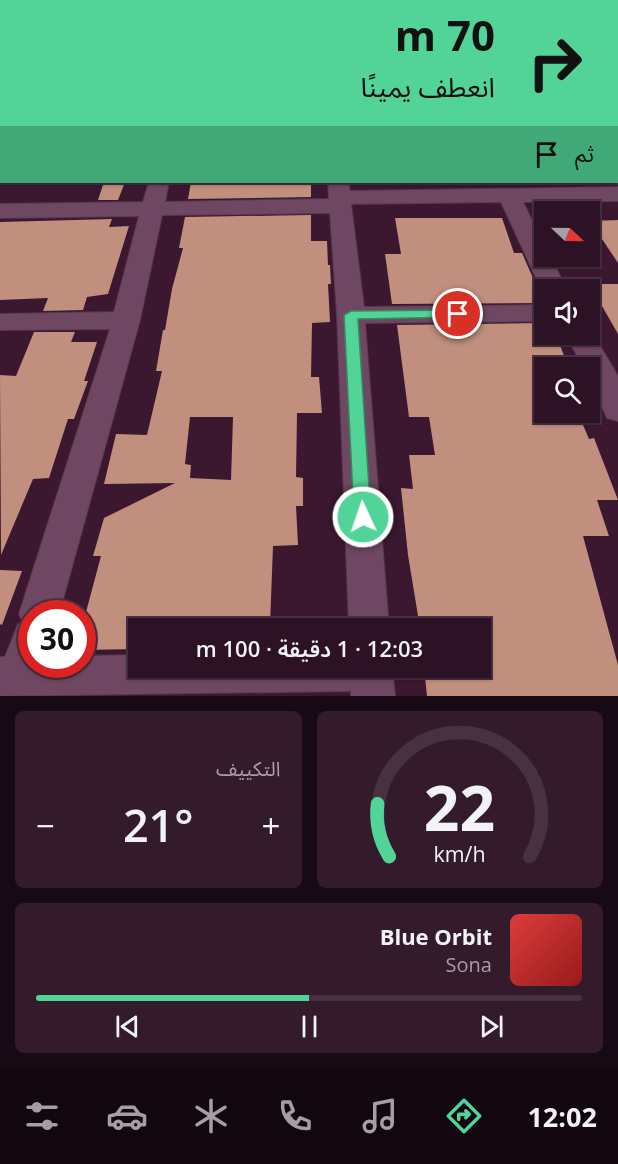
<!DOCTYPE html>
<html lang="ar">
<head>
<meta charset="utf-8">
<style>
	body { margin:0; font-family:"Open Sans","Noto Sans Arabic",sans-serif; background:#341b2c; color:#f1f3f6; direction:rtl; height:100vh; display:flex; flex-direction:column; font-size:22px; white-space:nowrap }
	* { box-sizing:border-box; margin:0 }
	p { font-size:20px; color:#a69ea6 }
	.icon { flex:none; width:33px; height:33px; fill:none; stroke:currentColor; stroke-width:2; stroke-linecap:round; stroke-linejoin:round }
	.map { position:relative; height:696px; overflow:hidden; direction:ltr }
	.panel { display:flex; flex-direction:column; gap:15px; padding:15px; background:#180a14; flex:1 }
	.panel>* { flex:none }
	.guide { position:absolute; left:0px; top:0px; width:618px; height:183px; box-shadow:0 2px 4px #0004,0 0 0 2px #483241; direction:rtl; background:#52d397; color:#111; overflow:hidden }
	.needle { width:39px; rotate:112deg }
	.buttons { position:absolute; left:534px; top:201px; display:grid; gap:12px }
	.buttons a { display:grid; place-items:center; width:66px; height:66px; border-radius:0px; background:#2c1224; box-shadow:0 2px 4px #0004,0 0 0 2px #483241; font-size:30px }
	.speed { position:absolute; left:18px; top:600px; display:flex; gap:12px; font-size:30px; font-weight:700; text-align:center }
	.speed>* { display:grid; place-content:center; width:78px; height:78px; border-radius:50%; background:#2c1224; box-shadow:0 2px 4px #0004,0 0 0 2px #483241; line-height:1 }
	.speed .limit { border:9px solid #d22; background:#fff; color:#111 }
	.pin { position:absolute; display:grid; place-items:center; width:51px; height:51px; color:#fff; margin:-26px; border:3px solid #fff; border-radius:50%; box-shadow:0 2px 6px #0007 }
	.me { position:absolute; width:66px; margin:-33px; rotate:357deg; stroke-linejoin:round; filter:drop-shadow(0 0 4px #0008) }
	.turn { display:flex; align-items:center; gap:21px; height:126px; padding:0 24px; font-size:27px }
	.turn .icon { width:78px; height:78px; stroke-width:2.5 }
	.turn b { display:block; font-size:42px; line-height:51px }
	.then { display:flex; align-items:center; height:57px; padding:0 24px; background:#0003; gap:12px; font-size:22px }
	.big { font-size:45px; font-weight:600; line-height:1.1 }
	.panel .tile { flex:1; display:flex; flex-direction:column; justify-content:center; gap:9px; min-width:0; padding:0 21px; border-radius:9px; background:#341b2c }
	.panel .dial { align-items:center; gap:0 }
	.dial svg { height:156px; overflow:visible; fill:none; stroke:#483241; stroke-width:7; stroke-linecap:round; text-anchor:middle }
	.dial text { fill:#f1f3f6; stroke:none }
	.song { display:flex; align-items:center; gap:18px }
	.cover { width:72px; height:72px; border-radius:9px; background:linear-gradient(135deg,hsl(0 70% 55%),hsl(0 70% 35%)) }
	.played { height:6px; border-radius:3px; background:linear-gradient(90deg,#52d397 50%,#483241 50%) }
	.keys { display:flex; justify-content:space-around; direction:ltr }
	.heat { display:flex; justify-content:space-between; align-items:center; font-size:33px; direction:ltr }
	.panel .tiles { flex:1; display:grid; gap:15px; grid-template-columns:1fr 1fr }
	.tile:last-child { grid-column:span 2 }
	.trip { position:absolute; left:128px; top:618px; width:363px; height:60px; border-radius:0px; background:#2c1224; box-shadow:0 2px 4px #0004,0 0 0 2px #483241; font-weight:600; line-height:60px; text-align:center; direction:rtl }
	.menu { display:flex; height:96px; justify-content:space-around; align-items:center; background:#12070e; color:#a69ea6 }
	.menu .icon { width:42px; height:42px }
	.menu .active { color:#52d397 }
	.menu b { font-size:27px; color:#f1f3f6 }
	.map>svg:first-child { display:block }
	.built { fill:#471d3b }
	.building { fill:#c18f7e; fill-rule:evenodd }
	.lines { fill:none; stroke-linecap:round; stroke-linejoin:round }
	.street-casing { stroke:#54374b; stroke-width:2 }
	.street { fill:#6f4762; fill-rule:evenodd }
	.route { fill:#52d397; stroke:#358962; stroke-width:1.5 }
</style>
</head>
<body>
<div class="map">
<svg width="618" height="696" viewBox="0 0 618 696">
	<rect width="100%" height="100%" fill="#3b1830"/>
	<path class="built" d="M342,0H618V62L616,2Z"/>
	<path class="building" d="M104,182H125L118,200H98Z
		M191,182H311V197L188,199Z
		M311,215V241H327L328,265H330L331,284H328L330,322L312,323L311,377H319L322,413H297L296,477L303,478V506H296L298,545L273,546L270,625L138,628V649L82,650V627L101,556H93L104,518L175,483L104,484L116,434L147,435L162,371H156L163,330H165L172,289L183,248H179L185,217ZM190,417H233L231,480L190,478L191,465L185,464Z
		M395,218H502L514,253H522L544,303L392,304L385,254H401Z
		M112,219L109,227L129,226L108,294L87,297L83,310L43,311L48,298L0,300V222Z
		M618,220V263L590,221Z
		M591,284H618V334L602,306L593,307L590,300V290L583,288H593Z
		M544,323V334H556L567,364H544V425H583L589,439L594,438L618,500H597L609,536H583L618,665V696H427L424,668H480V628H420L408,555L401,488L413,489L409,455H435L429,417H409L397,325Z
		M34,332H75L71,342H97L84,381H88L74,419H68L49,478L33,479L1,555L0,375L16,376Z
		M0,570L22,571L2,625L0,624Z"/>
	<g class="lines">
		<g class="street-casing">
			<path id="street" d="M0,0H7L8,2H2L0,7Z
				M92,0H106L91,2Z
				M187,0H251L252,2H186Z
				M318,0H332V2H318Z
				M0,24H2V34H0Z
				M0,69H2V79H0Z
				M616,69H618V79H616Z
				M0,126H2V138H0Z
				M616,126H618V138H616Z
				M149,182H169L165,202L329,199L328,182H348L350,191L618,187V201L523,202L544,245V256H550L567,290H544V295L501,202L351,204L364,307L544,305V321L365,323L389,628H349L337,315L330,213L162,215L140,320L59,614H32V664H82V656L138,655V668H392L395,696H351V691L0,696V657H5L18,624L23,622L19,614L110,329L0,330V314L114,312L139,216L0,218V204L143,202Z
				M590,329L618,376V421L607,418L590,379V368H584L565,334H590Z"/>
		</g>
		<use href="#street" class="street"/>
	</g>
	<path class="route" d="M458,310L463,311L465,314L463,317L358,319L371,517L369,521L363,523L357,521L354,517L344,315L351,311Z"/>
</svg>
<div class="buttons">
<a><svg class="needle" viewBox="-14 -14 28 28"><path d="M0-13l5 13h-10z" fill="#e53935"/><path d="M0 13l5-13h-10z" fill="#a69ea6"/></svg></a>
<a><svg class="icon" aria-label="sound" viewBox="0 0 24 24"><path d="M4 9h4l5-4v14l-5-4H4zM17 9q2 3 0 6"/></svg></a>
<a><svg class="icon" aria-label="search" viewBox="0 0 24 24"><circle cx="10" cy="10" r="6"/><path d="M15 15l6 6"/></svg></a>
</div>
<div class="speed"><div class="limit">30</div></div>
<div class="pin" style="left:458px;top:314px;background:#d93025"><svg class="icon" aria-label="arrive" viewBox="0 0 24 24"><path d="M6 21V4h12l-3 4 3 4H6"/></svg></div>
<svg class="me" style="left:363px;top:517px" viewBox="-20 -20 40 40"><circle r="17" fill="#52d397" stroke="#fff" stroke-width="3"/><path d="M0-11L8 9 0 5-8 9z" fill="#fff"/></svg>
<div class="trip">12:03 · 1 دقيقة · 100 m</div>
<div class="guide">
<div class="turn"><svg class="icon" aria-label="right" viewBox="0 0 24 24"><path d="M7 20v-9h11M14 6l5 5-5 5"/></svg><div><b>70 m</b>انعطف يمينًا</div></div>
<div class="then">ثم<svg class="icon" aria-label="arrive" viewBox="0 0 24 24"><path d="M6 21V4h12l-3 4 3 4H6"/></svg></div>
</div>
</div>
<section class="panel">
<div class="tiles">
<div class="tile dial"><svg viewBox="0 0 100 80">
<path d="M14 69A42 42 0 1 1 86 69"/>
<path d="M14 69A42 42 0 0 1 8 42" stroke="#52d397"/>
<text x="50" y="56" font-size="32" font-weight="700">22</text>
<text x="50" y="72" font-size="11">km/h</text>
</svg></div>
<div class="tile"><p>التكييف</p>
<div class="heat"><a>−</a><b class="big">21°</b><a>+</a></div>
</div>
<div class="tile">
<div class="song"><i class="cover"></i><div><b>Blue Orbit</b><p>Sona</p></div></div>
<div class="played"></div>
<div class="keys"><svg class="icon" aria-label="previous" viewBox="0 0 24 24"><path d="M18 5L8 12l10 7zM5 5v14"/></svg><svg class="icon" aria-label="pause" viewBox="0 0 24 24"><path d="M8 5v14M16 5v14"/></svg><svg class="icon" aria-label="next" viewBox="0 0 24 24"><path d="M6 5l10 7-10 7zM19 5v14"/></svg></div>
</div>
</div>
</section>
<nav class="menu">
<b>12:02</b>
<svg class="icon active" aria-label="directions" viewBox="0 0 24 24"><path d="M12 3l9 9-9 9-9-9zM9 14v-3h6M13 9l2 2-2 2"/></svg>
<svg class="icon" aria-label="music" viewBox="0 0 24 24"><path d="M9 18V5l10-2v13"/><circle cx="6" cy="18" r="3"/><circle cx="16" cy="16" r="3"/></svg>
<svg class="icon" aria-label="phone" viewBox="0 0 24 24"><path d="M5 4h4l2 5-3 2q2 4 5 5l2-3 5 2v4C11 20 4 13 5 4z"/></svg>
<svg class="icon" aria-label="climate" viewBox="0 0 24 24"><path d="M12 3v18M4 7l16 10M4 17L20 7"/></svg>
<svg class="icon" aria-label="car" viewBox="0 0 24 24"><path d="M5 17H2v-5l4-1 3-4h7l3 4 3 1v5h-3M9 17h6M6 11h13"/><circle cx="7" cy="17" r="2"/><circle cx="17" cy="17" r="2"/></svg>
<svg class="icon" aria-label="filters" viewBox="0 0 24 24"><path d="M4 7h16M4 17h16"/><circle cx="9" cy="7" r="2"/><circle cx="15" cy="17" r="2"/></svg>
</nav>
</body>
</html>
